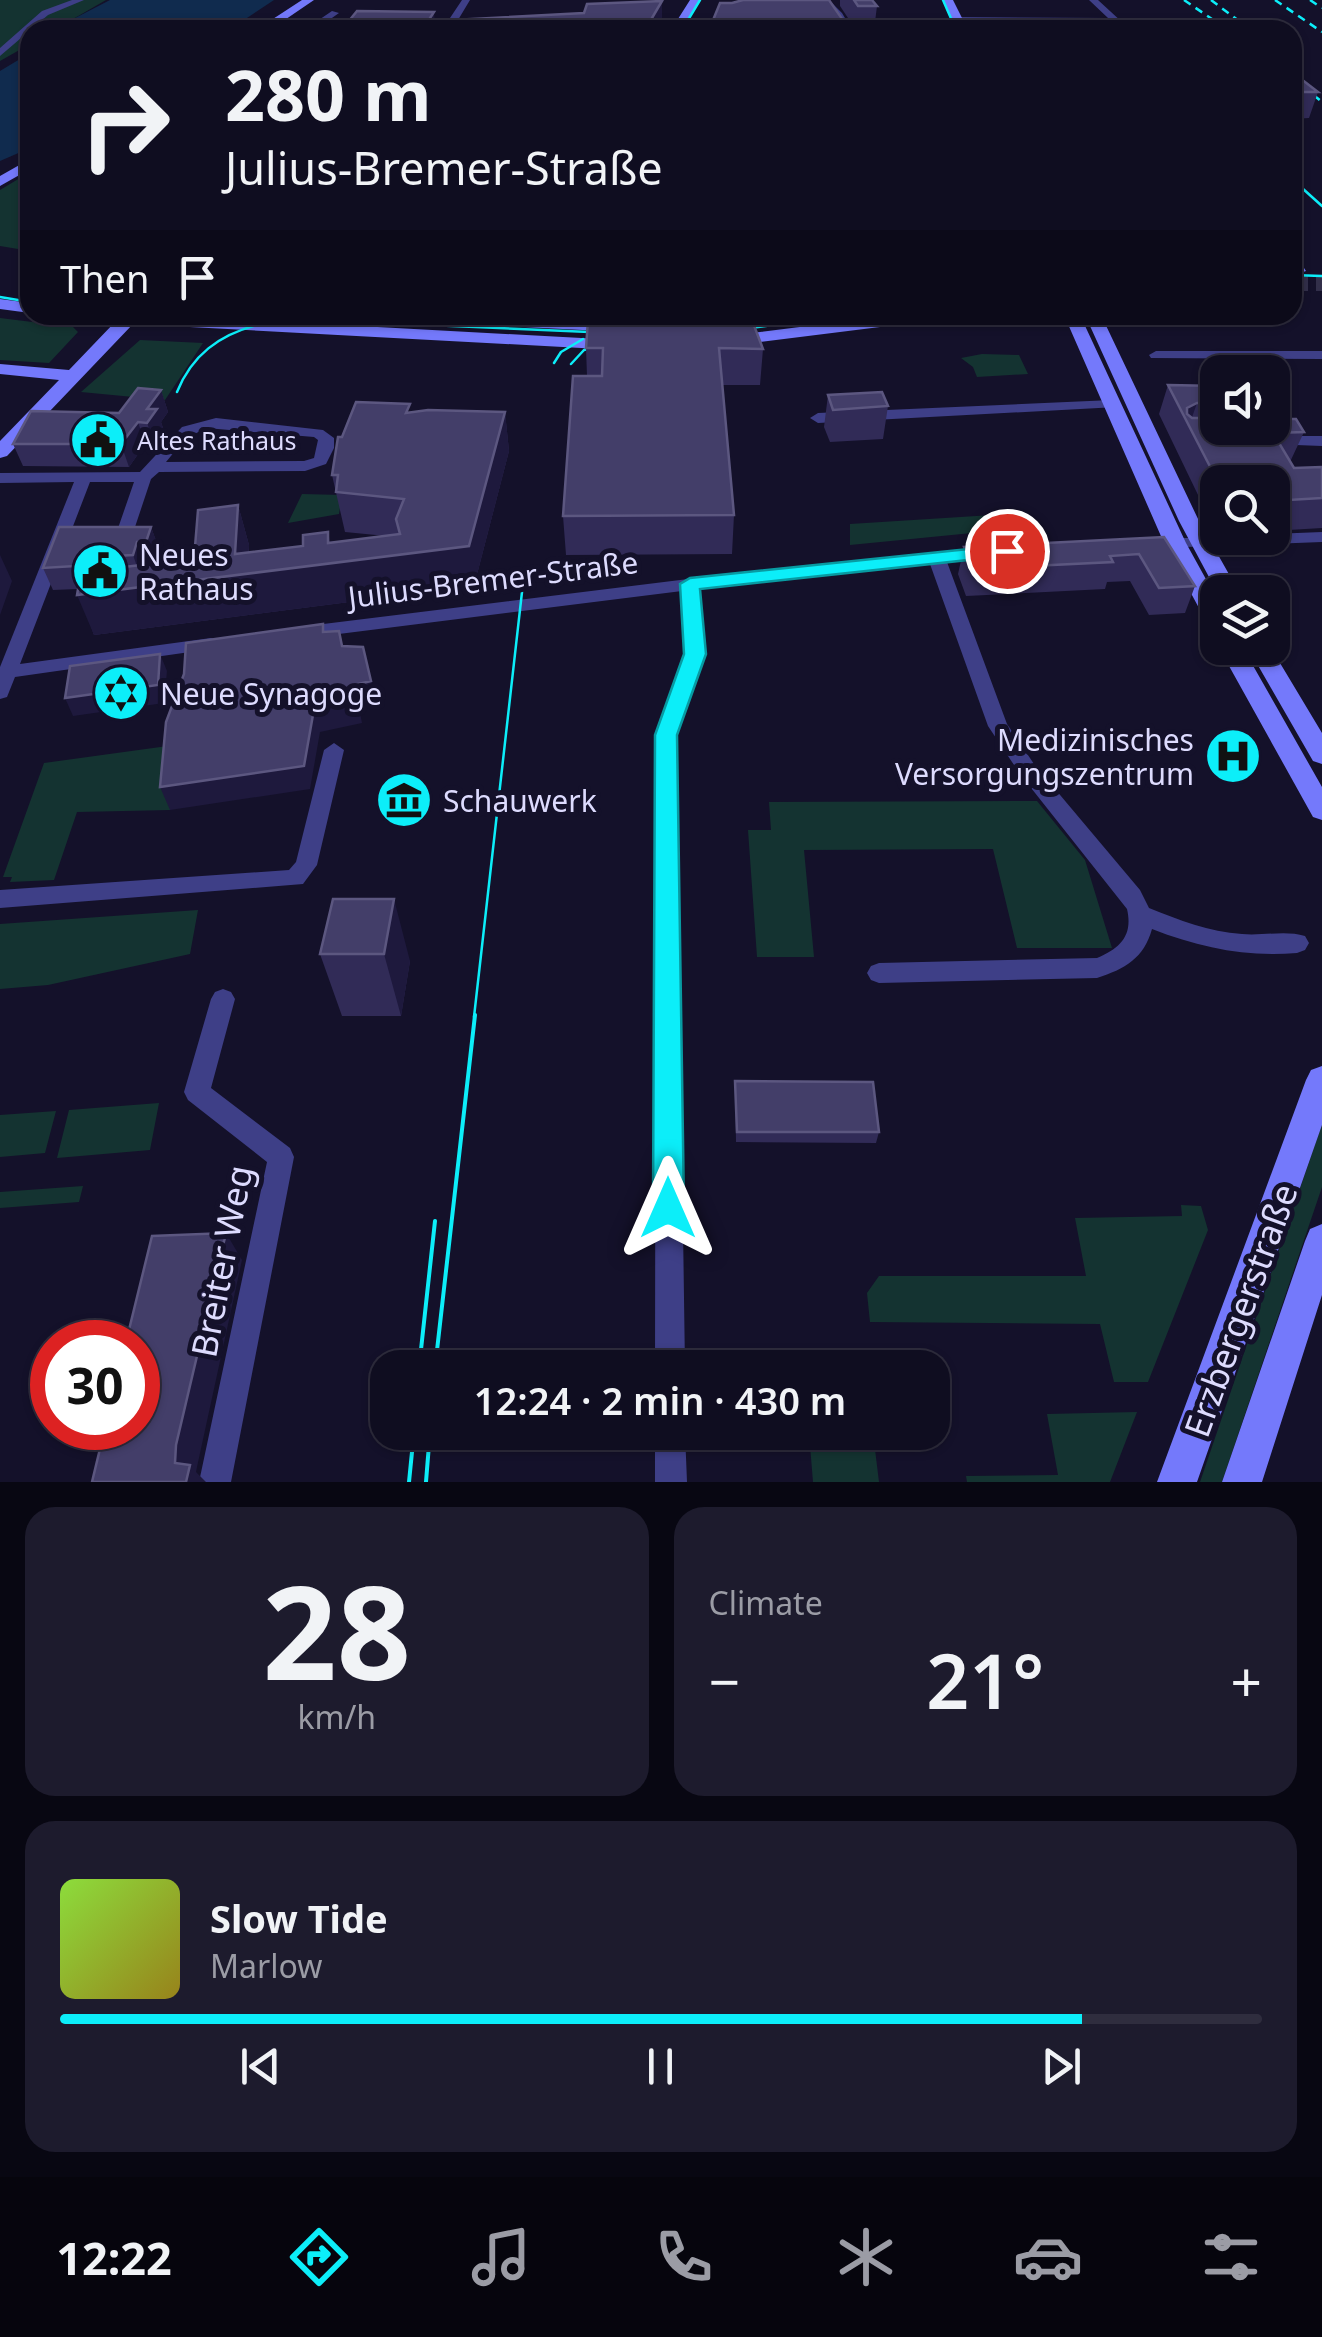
<!DOCTYPE html>
<html lang="en">
<head>
<meta charset="utf-8">
<style>
	body { margin:0; font-family:"Noto Sans",sans-serif; background:#1d1b2d; color:#f1f3f6; height:100vh; display:flex; flex-direction:column; font-size:38px; white-space:nowrap }
	* { box-sizing:border-box; margin:0 }
	p { font-size:32px; color:#9b9ca5 }
	.icon { flex:none; width:55px; height:55px; fill:none; stroke:currentColor; stroke-width:2; stroke-linecap:round; stroke-linejoin:round }
	.map { position:relative; height:1482px; overflow:hidden }
	.sheet { display:flex; flex-direction:column; gap:25px; padding:25px; background:#080712; flex:1 }
	.sheet>* { flex:none }
	.hud { position:absolute; left:20px; top:20px; width:1282px; height:305px; border-radius:30px; box-shadow:0 2px 8px #0004,0 0 0 2px #2f2d3e; background:#0f0d20; color:#f1f3f6; overflow:hidden }
	.controls { position:absolute; left:1200px; top:355px; display:grid; gap:20px }
	.controls a { display:grid; place-items:center; width:90px; height:90px; border-radius:20px; background:#0f0d20; box-shadow:0 2px 8px #0004,0 0 0 2px #2f2d3e; font-size:50px }
	.speed { position:absolute; left:30px; top:1320px; display:flex; gap:20px; font-size:50px; font-weight:700; text-align:center }
	.speed>* { display:grid; place-content:center; width:130px; height:130px; border-radius:50%; background:#0f0d20; box-shadow:0 2px 8px #0004,0 0 0 2px #2f2d3e; line-height:1 }
	.speed .limit { border:15px solid #d22; background:#fff; color:#111 }
	.pin { position:absolute; display:grid; place-items:center; width:85px; height:85px; color:#fff; margin:-42px; border:5px solid #fff; border-radius:50%; box-shadow:0 2px 10px #0007 }
	.me { position:absolute; width:110px; margin:-55px; rotate:0deg; stroke-linejoin:round; filter:drop-shadow(0 0 8px #0008) }
	.turn { display:flex; align-items:center; gap:35px; height:210px; padding:0 40px; font-size:45px }
	.turn .icon { width:130px; height:130px; stroke-width:2.5 }
	.turn b { display:block; font-size:70px; line-height:85px }
	.then { display:flex; align-items:center; height:95px; padding:0 40px; background:#0003; gap:20px; font-size:38px }
	.big { font-size:75px; font-weight:600; line-height:1.1 }
	.sheet .card { flex:1; display:flex; flex-direction:column; justify-content:center; gap:15px; min-width:0; padding:0 35px; border-radius:30px; background:#1d1b2d }
	.sheet .dial { align-items:center; gap:0 }
	.dial b { font-size:130px; line-height:1 }
	.song { display:flex; align-items:center; gap:30px }
	.cover { width:120px; height:120px; border-radius:15px; background:linear-gradient(135deg,hsl(90 70% 55%),hsl(50 70% 35%)) }
	.played { height:10px; border-radius:5px; background:linear-gradient(90deg,#0ceef9 85%,#2f2d3e 85%) }
	.keys { display:flex; justify-content:space-around; direction:ltr }
	.heat { display:flex; justify-content:space-between; align-items:center; font-size:55px; direction:ltr }
	.sheet .tiles { flex:1; display:grid; gap:25px; grid-template-columns:1fr 1fr }
	.card:last-child { grid-column:span 2 }
	.trip { position:absolute; left:370px; top:1350px; width:580px; height:100px; border-radius:30px; background:#0f0d20; box-shadow:0 2px 8px #0004,0 0 0 2px #2f2d3e; font-weight:600; line-height:100px; text-align:center }
	.tab-bar { display:flex; height:160px; justify-content:space-around; align-items:center; background:#06050d; color:#9b9ca5 }
	.tab-bar .icon { width:70px; height:70px }
	.tab-bar .selected { color:#0ceef9 }
	.tab-bar b { font-size:45px; color:#f1f3f6 }
	.map>svg:first-child { display:block }
	.green { fill:#143331 }
	.water { fill:#102b4e }
	.lines { fill:none; stroke-linecap:round; stroke-linejoin:round }
	.secondary-tunnel { stroke:#322f4a; stroke-width:16; stroke-dasharray:16 8; stroke-linecap:butt }
	.street { fill:#3e3f87; fill-rule:evenodd }
	.secondary { fill:#7479fb; fill-rule:evenodd }
	.tram-far1 { stroke:#0ceef9; stroke-width:2.5 }
	.tram { stroke:#0ceef9; stroke-width:4 }
	.rail { stroke:#0ceef9; stroke-width:2.5; stroke-dasharray:8 6; stroke-linecap:butt }
	.wall { fill:#312b57 }
	.shaded-wall { fill:#1e193d }
	.building { fill:#433e69; stroke:#5c5780; stroke-width:2.5 }
	.route { fill:#0ceef9; stroke:#089ba2; stroke-width:2.5 }
	.labels { text-anchor:middle; dominant-baseline:central; stroke-width:10; stroke-linejoin:round; paint-order:stroke }
	.far-poi-label { font-size:25px; fill:#dddbfe; stroke:#14112a; text-anchor:start }
	.poi-label { font-size:30px; fill:#dddbfe; stroke:#14112a; text-anchor:start }
	.street-label { font-size:30px; fill:#dddbfe; stroke:#14112a }
	.near-street-label { font-size:35px; fill:#dddbfe; stroke:#14112a }
</style>
</head>
<body>
<div class="map">
<svg width="1322" height="1482" viewBox="0 0 1322 1482">
	<rect width="100%" height="100%" fill="#14112a"/>
	<path class="green" d="M0,0H106L54,30H30V44L0,61Z
		M30,172V251L0,246V190Z
		M0,318L73,327L78,332L49,363L0,360Z
		M140,340L203,343L165,400L81,392Z
		M982,354L1019,355L1028,374L977,377L973,367L961,358Z
		M302,494L342,495L339,514L288,523Z
		M1008,514L1019,517L1022,528L850,545V524Z
		M175,745L170,810L77,812L54,880L10,882L12,877H3L44,763Z
		M1037,801L1085,860L1112,948H1017L993,849L804,850L814,957H757L748,830H771L769,802Z
		M198,910L190,954L48,985L0,989V924Z
		M159,1103L150,1150L57,1158L69,1110Z
		M56,1111L45,1153L0,1157V1115Z
		M1322,1124V1187L1222,1482H1200Z
		M83,1186L79,1202L0,1208V1192Z
		M1181,1205L1201,1206L1208,1230L1148,1382H1114L1100,1324L870,1322L867,1293L879,1276H1086L1075,1218L1182,1216Z
		M1137,1412L1110,1482H967L966,1476L1058,1475L1047,1414Z
		M809,1433H873L879,1482H813Z"/>
	<path class="water" d="M110,0H274L229,30H52Z
		M30,53V148L0,161V71Z"/>
	<g class="lines">
		<path class="secondary-tunnel" d="M1292,283H1322"/>
		<path class="street" d="M72,0H84L48,15L0,56V48L42,11Z
			M462,0H470L452,30H442Z
			M820,0H829L842,13L852,30H842L835,16Z
			M1089,0H1098L1123,23V27L1113,24L957,23L953,20L957,17L1108,18Z
			M332,11L339,13L315,30H304Z
			M1156,351H1322V359L1151,358L1149,355Z
			M1112,400L1119,404L1117,407L818,423L810,418L818,413Z
			M216,418L323,430L334,438V448L326,464L305,471L159,472L151,479L131,539C125,547 106,547 100,539L102,535L116,534L134,482H90L20,664L211,638L218,640L220,644L218,648L15,677L7,697L0,699V667L74,482L0,483V473L140,472L182,427ZM206,428L314,437L318,440L314,458L304,461L166,462L185,439Z
			M1274,436H1322V446L1269,444L1266,441Z
			M1322,532V542L1159,548L1151,543L1159,538H1272V534Z
			M986,548L995,553L992,557L947,562L1007,724L1034,764L1140,890L1149,908C1179,920 1209,932 1242,934C1262,936 1286,930 1305,936L1309,943L1305,950L1297,953C1245,957 1201,948 1152,929C1144,958 1125,969 1097,978L879,983L871,980L867,973L871,966L879,963L1097,958C1121,948 1133,935 1127,909L1020,774L988,726L930,564L699,588L704,654L676,735L685,1368H655L656,735L686,654L682,591L299,639L290,633L299,627L753,571Z
			M334,743L344,750L317,865L303,884L0,908V890L289,870L296,862L324,750Z
			M223,989L231,992L235,999L211,1088L290,1148L294,1157L231,1482H199L267,1162L188,1100L184,1092L211,999L215,992Z
			M655,1432H685L687,1482H655Z"/>
		<path class="secondary" d="M302,0H314L270,30H256Z
			M690,0H700L683,30H671Z
			M943,0H953L968,30H956Z
			M30,159V169L0,186V176Z
			M1292,266L1304,268L1306,271L1292,276Z
			M0,299L30,303V313L0,309Z
			M73,315H156L618,340L627,345L618,350L133,324L7,456L0,458V441L59,380L0,374V364L69,370L115,322L81,320Z
			M371,315H482L622,322L631,327L622,332L379,320Z
			M895,315H944L936,320L728,346L719,341L728,336Z
			M1064,315H1080L1186,543L1218,601V630L1207,623L1164,543Z
			M1085,315H1101L1199,521L1239,592H1217L1179,521Z
			M1219,648H1243L1322,787V820L1313,817Z
			M1248,648H1271L1322,733V764L1313,761Z
			M1322,1066V1125L1197,1482H1157L1306,1080L1311,1070Z
			M1322,1224V1295L1262,1482H1222L1305,1241L1310,1229Z"/>
		<path class="tram-far1" d="M943,0L956,30
			M682,30L700,0
			M1292,179L1322,206
			M1292,275L1322,276
			M0,297L30,302
			M151,315L206,319
			M193,315L613,333
			M728,331L848,315
			M554,363L561,352L583,339
			M571,364L584,350L612,341
			M177,392C192,355 219,335 257,325
			M474,1017L522,592"/>
		<path class="tram" d="M419,1368L435,1221
			M435,1368L475,1015
			M409,1482L414,1432
			M426,1482L430,1432"/>
		<path class="rail" d="M1184,0L1228,30
			M1211,0L1251,30
			M1275,0L1322,32
			M1310,0L1322,8
			M1292,77L1322,102"/>
	</g>
	<path class="wall" d="M840,0H872L877,6L874,30H856L840,6Z
		M435,24L431,30H345L344,27Z
		M847,26L846,30H709Z
		M1292,72L1318,92L1309,118L1292,119Z
		M586,348L763,349L760,385H722L734,515L732,554L566,555L563,516L587,376Z
		M1168,385L1218,386V428L1304,432L1290,462L1294,468L1322,467V528L1272,531V482H1218V524H1212L1159,414Z
		M161,390L168,412L161,422L164,431L155,444H145L129,467L23,466L13,444L119,413Z
		M828,395L888,406L883,439L830,442L824,427Z
		M411,412H505L509,451L474,586L94,635L78,589L53,590L43,568L151,527L159,549L155,564L194,559L238,505L249,545V552L386,536L345,532L332,475L342,437Z
		M1164,537L1195,586L1185,613L1149,615L1130,581L1107,582L1105,589L966,596L958,574L964,547Z
		M333,899L410,961L401,1016H342L320,954Z
		M735,1081L879,1132L876,1143L736,1142Z"/>
	<path class="shaded-wall" d="M662,1V22L657,30H645Z
		M434,12L435,24L431,30H423Z
		M161,390L168,412L161,422L164,431L155,444L147,423V409Z
		M1197,403L1189,426L1184,416L1187,408Z
		M505,412L509,451L474,586L94,635L77,595L235,554L238,505L249,545L248,573L328,543V532L335,562L469,546Z
		M138,422L145,444L129,467L121,444Z
		M151,527L159,549L154,564L146,542Z
		M137,542L145,565L141,578L133,555Z
		M0,555L12,581L0,615Z
		M95,557L104,580L101,588L92,565Z
		M160,654L167,671L164,703L73,716L65,698Z
		M371,681L377,704L359,708L362,723L320,732L310,789L170,810L160,787L314,709L354,685Z
		M394,899L410,961L401,1016L384,954Z
		M226,1233L242,1260L197,1467L196,1472L206,1482H186L175,1463L176,1445Z"/>
	<path class="building" d="M743,0H829L847,26L798,28L799,30H709L720,3H732Z
		M854,0H872L877,6H858Z
		M662,1L645,30H457L454,20L584,13L587,4Z
		M357,11L434,12L423,29L344,27Z
		M984,27H1000L1003,30H986Z
		M1292,72L1318,92H1298L1292,88Z
		M697,315H750L763,349L719,348L734,515L563,516L573,376H602L603,348H586L588,320Z
		M1168,385L1218,386V403H1197L1187,408V414L1192,418H1218V428H1272V419H1296L1304,432L1273,433L1294,468L1322,467V498L1272,501V482H1218Z
		M138,388L161,390L147,409H157L147,423L138,422L121,444H13L31,411L119,413Z
		M882,392L888,406L833,410L828,395Z
		M356,402L410,404L406,413L428,410L505,412L469,546L77,595L81,572L194,559L198,510L238,505L235,554L303,546V535L328,532V543L400,534L396,519L404,499L336,492L338,475H332L338,437H342Z
		M59,527H151L146,542H137L133,555L95,557L92,565L43,568Z
		M1164,537L1195,586L1159,588L1139,554L1110,556L1113,562L972,569L964,547Z
		M323,624V632L339,631L342,646L363,647L371,681L354,685L357,700L314,709L304,766L160,787L166,722L184,674L186,643Z
		M160,654L158,685L65,698L70,666Z
		M333,899H394L384,954H320Z
		M735,1081L873,1082L879,1132H737Z
		M226,1233L176,1445L175,1463L190,1465L186,1482H92L105,1428H138V1342H126L152,1236Z"/>
	<path class="route" d="M1007,545L1016,551L1014,555L700,589L706,654L677,735L684,1208L679,1219L668,1224L658,1219L653,1208L655,735L684,654L680,584L690,578Z"/>
	<defs>
		<g id="civic-disc" transform="scale(2.875)"><circle r="9.5" fill="#0ceef9" stroke="#14112a"/><path d="M-.6-6.5H3V-4.5H.6V-3L4-1V1h2V6H-6V1h2V-1L-.6-3ZM-1.2 2.5V6h2.4V2.5Z" fill="#111"/></g>
		<g id="synagogue-disc" transform="scale(2.875)"><circle r="9.5" fill="#0ceef9" stroke="#14112a"/><path d="M0-6.5L5.6 3.2H-5.6ZM0 6.5L5.6-3.2H-5.6Z" fill="#111"/></g>
		<g id="hospital-disc" transform="scale(2.875)"><circle r="9.5" fill="#0ceef9" stroke="#14112a"/><path d="M-5-5h3v3.5h4V-5h3V5h-3V1.5h-4V5h-3Z" fill="#111"/></g>
		<g id="museum-disc" transform="scale(2.875)"><circle r="9.5" fill="#0ceef9" stroke="#14112a"/><path d="M0-6L6-3V-2H-6V-3ZM-5-1h2V3h-2ZM-1-1h2V3h-2ZM3-1h2V3H3ZM-6 4H6V6H-6Z" fill="#111"/></g>
	</defs>
	<g fill-rule="evenodd">
		<use href="#civic-disc" x="98" y="440"/>
		<use href="#civic-disc" x="100" y="571"/>
		<use href="#synagogue-disc" x="121" y="693"/>
		<use href="#hospital-disc" x="1233" y="756"/>
		<use href="#museum-disc" x="404" y="800"/>
	</g>
	<g class="labels">
		<g class="far-poi-label">
			<text x="137" y="440">Altes Rathaus</text>
		</g>
		<g class="poi-label">
			<text x="139" y="554">Neues<tspan x="139" dy="34">Rathaus</tspan></text>
			<text x="160" y="693">Neue Synagoge</text>
			<text x="1194" y="739" text-anchor="end">Medizinisches<tspan x="1194" dy="34">Versorgungszentrum</tspan></text>
			<text x="443" y="800">Schauwerk</text>
		</g>
		<g class="street-label">
			<text transform="translate(493 579) rotate(-7)">Julius-Bremer-Straße</text>
		</g>
		<g class="near-street-label">
			<text transform="translate(221 1261) rotate(-79)">Breiter Weg</text>
			<text transform="translate(1240 1310) rotate(-70)">Erzbergerstraße</text>
		</g>
	</g>
</svg>
<div class="controls">
<a><svg class="icon" aria-label="sound" viewBox="0 0 24 24"><path d="M4 9h4l5-4v14l-5-4H4zM17 9q2 3 0 6"/></svg></a>
<a><svg class="icon" aria-label="search" viewBox="0 0 24 24"><circle cx="10" cy="10" r="6"/><path d="M15 15l6 6"/></svg></a>
<a><svg class="icon" aria-label="layers" viewBox="0 0 24 24"><path d="M12 4l9 5-9 5-9-5zM3 14l9 5 9-5"/></svg></a>
</div>
<div class="speed"><div class="limit">30</div></div>
<div class="pin" style="left:1007px;top:551px;background:#d93025"><svg class="icon" aria-label="arrive" viewBox="0 0 24 24"><path d="M6 21V4h12l-3 4 3 4H6"/></svg></div>
<svg class="me" style="left:668px;top:1208px" viewBox="-20 -20 40 40"><path d="M0-17L14 15 0 8-14 15z" fill="#0ceef9" stroke="#fff" stroke-width="4"/></svg>
<div class="trip">12:24 · 2 min · 430 m</div>
<div class="hud">
<div class="turn"><svg class="icon" aria-label="right" viewBox="0 0 24 24"><path d="M7 20v-9h11M14 6l5 5-5 5"/></svg><div><b>280 m</b>Julius-Bremer-Straße</div></div>
<div class="then">Then<svg class="icon" aria-label="arrive" viewBox="0 0 24 24"><path d="M6 21V4h12l-3 4 3 4H6"/></svg></div>
</div>
</div>
<section class="sheet">
<div class="tiles">
<div class="card dial"><b>28</b><p>km/h</p></div>
<div class="card"><p>Climate</p>
<div class="heat"><a>−</a><b class="big">21°</b><a>+</a></div>
</div>
<div class="card">
<div class="song"><i class="cover"></i><div><b>Slow Tide</b><p>Marlow</p></div></div>
<div class="played"></div>
<div class="keys"><svg class="icon" aria-label="previous" viewBox="0 0 24 24"><path d="M18 5L8 12l10 7zM5 5v14"/></svg><svg class="icon" aria-label="pause" viewBox="0 0 24 24"><path d="M8 5v14M16 5v14"/></svg><svg class="icon" aria-label="next" viewBox="0 0 24 24"><path d="M6 5l10 7-10 7zM19 5v14"/></svg></div>
</div>
</div>
</section>
<nav class="tab-bar">
<b>12:22</b>
<svg class="icon selected" aria-label="directions" viewBox="0 0 24 24"><path d="M12 3l9 9-9 9-9-9zM9 14v-3h6M13 9l2 2-2 2"/></svg>
<svg class="icon" aria-label="music" viewBox="0 0 24 24"><path d="M9 18V5l10-2v13"/><circle cx="6" cy="18" r="3"/><circle cx="16" cy="16" r="3"/></svg>
<svg class="icon" aria-label="phone" viewBox="0 0 24 24"><path d="M5 4h4l2 5-3 2q2 4 5 5l2-3 5 2v4C11 20 4 13 5 4z"/></svg>
<svg class="icon" aria-label="climate" viewBox="0 0 24 24"><path d="M12 3v18M4 7l16 10M4 17L20 7"/></svg>
<svg class="icon" aria-label="car" viewBox="0 0 24 24"><path d="M5 17H2v-5l4-1 3-4h7l3 4 3 1v5h-3M9 17h6M6 11h13"/><circle cx="7" cy="17" r="2"/><circle cx="17" cy="17" r="2"/></svg>
<svg class="icon" aria-label="filters" viewBox="0 0 24 24"><path d="M4 7h16M4 17h16"/><circle cx="9" cy="7" r="2"/><circle cx="15" cy="17" r="2"/></svg>
</nav>
</body>
</html>
